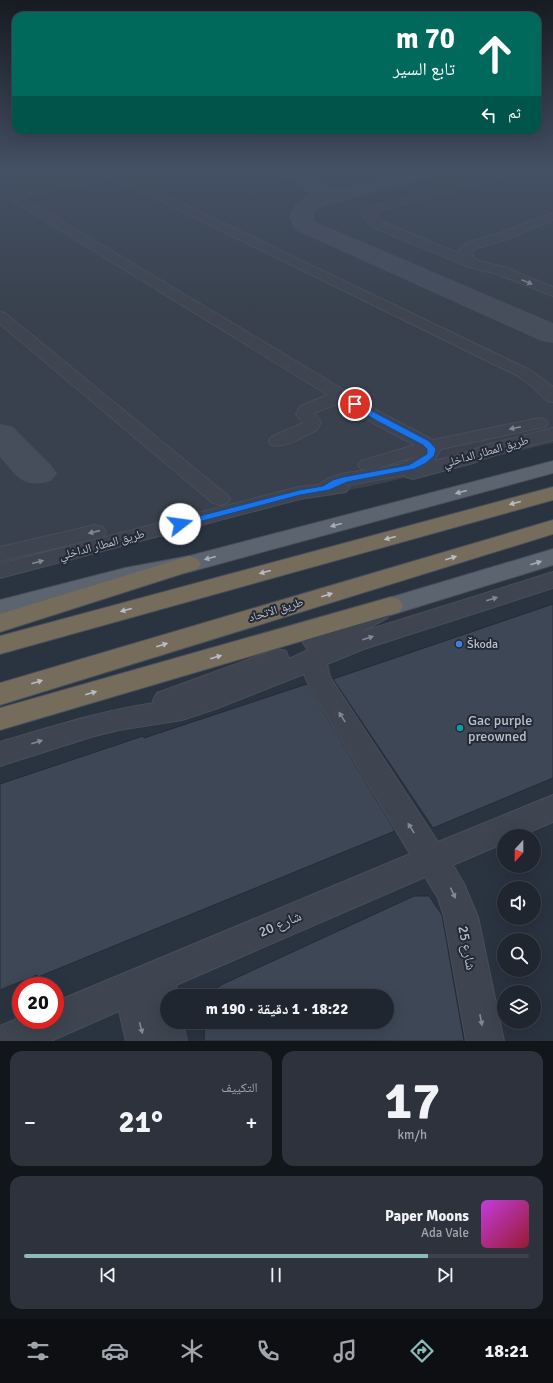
<!DOCTYPE html>
<html lang="ar">
<head>
<meta charset="utf-8">
<style>
	body { margin:0; font-family:Signika,"Noto Naskh Arabic",sans-serif; background:#2d323c; color:#f1f3f6; direction:rtl; height:100vh; display:flex; flex-direction:column; font-size:15px; white-space:nowrap }
	* { box-sizing:border-box; margin:0 }
	p { font-size:13px; color:#a2a5ab }
	.icon { flex:none; width:22px; height:22px; fill:none; stroke:currentColor; stroke-width:2; stroke-linecap:round; stroke-linejoin:round }
	.map { position:relative; height:1041px; overflow:hidden; direction:ltr }
	.panel { display:flex; flex-direction:column; gap:10px; padding:10px; background:#12151a; flex:1 }
	.panel>* { flex:none }
	.guide { position:absolute; left:12px; top:12px; width:529px; height:122px; border-radius:12px; box-shadow:0 4px 16px #0002,0 0 0 1px #3d434c; direction:rtl; background:#00695c; color:#fff; overflow:hidden }
	.needle { width:26px; rotate:201deg }
	.tools { position:absolute; left:497px; top:829px; display:grid; gap:8px }
	.tools a { display:grid; place-items:center; width:44px; height:44px; border-radius:50%; background:#202630; box-shadow:0 4px 16px #0002,0 0 0 1px #3d434c; font-size:20px }
	.speed { position:absolute; left:12px; top:977px; display:flex; gap:8px; font-size:20px; font-weight:700; text-align:center }
	.speed>* { display:grid; place-content:center; width:52px; height:52px; border-radius:50%; background:#202630; box-shadow:0 4px 16px #0002,0 0 0 1px #3d434c; line-height:1 }
	.speed .limit { border:6px solid #d22; background:#fff; color:#111 }
	.pin { position:absolute; display:grid; place-items:center; width:34px; height:34px; color:#fff; margin:-17px; border:2px solid #fff; border-radius:50%; box-shadow:0 1px 4px #0007 }
	.me { position:absolute; width:44px; margin:-22px; rotate:75deg; stroke-linejoin:round; filter:drop-shadow(0 0 3px #0008) }
	.turn { display:flex; align-items:center; gap:14px; height:84px; padding:0 20px; font-size:18px }
	.turn .icon { width:52px; height:52px; stroke-width:2.5 }
	.turn b { display:block; font-size:28px; line-height:34px }
	.then { display:flex; align-items:center; height:38px; padding:0 20px; background:#0003; gap:8px; font-size:15px }
	.big { font-size:30px; font-weight:700; line-height:1.1 }
	.panel .card { flex:1; display:flex; flex-direction:column; justify-content:center; gap:6px; min-width:0; padding:0 14px; border-radius:12px; background:#2d323c }
	.panel .dial { align-items:center; gap:0 }
	.dial b { font-size:52px; line-height:1 }
	.song { display:flex; align-items:center; gap:12px }
	.cover { width:48px; height:48px; border-radius:6px; background:linear-gradient(135deg,hsl(290 70% 55%),hsl(350 70% 35%)) }
	.played { height:4px; border-radius:2px; background:linear-gradient(90deg,#8bbbb9 80%,#3d434c 80%) }
	.keys { display:flex; justify-content:space-around; direction:ltr }
	.heat { display:flex; justify-content:space-between; align-items:center; font-size:22px; direction:ltr }
	.panel .tiles { flex:1; display:grid; gap:10px; grid-template-columns:1fr 1fr }
	.card:last-child { grid-column:span 2 }
	.trip { position:absolute; left:160px; top:989px; width:234px; height:40px; border-radius:20px; background:#202630; box-shadow:0 4px 16px #0002,0 0 0 1px #3d434c; font-weight:700; line-height:40px; text-align:center; direction:rtl }
	.dock { display:flex; height:64px; justify-content:space-around; align-items:center; background:#0d0f13; color:#a2a5ab }
	.dock .icon { width:28px; height:28px }
	.dock .selected { color:#8bbbb9 }
	.dock b { font-size:18px; color:#f1f3f6 }
	.map>svg:first-child { display:block }
	.airport { fill:#38414d }
	.lines { fill:none; stroke-linecap:round; stroke-linejoin:round }
	.taxiway { fill:#464e5c; fill-rule:evenodd }
	.building { fill:#3d4756; stroke:#252c38 }
	.minor-casing { stroke:#484e5a; stroke-width:2 }
	.major-casing { stroke:#484e5a; stroke-width:2 }
	.highway-casing { stroke:#49505b; stroke-width:2 }
	.minor { fill:#3e4550; fill-rule:evenodd }
	.major { fill:#5c6470; fill-rule:evenodd }
	.highway { fill:#766c5c; fill-rule:evenodd }
	.oneway { fill:#838993 }
	.oneway2 { fill:#a8aeb8 }
	.oneway3 { fill:#b8bdc4 }
	.route { fill:#1a73e8; stroke:#114b97 }
	.shop-dot { fill:#3f7fe0; stroke:#232a36; stroke-width:1.5 }
	.culture-dot { fill:#0f9aa8; stroke:#232a36; stroke-width:1.5 }
	.labels { text-anchor:middle; dominant-baseline:central; stroke-width:4; stroke-linejoin:round; paint-order:stroke }
	.street-label { font-size:12px; fill:#bbc1ca; stroke:#232a36 }
	.poi-label { font-size:12px; fill:#bbc1ca; stroke:#232a36; text-anchor:start }
	.near-poi-label { font-size:14px; fill:#bbc1ca; stroke:#232a36; text-anchor:start }
	.near-street-label { font-size:14px; fill:#bbc1ca; stroke:#232a36 }
</style>
</head>
<body>
<div class="map">
<svg width="553" height="1041" viewBox="0 0 553 1041">
	<rect width="100%" height="100%" fill="#2a3340"/>
	<path class="airport" d="M0,170H553V443L370,486L311,497L0,578Z"/>
	<g class="lines">
		<path class="taxiway" d="M270,170C293,170 317,169 332,190L412,170H445L442,174L319,208C314,211 312,215 314,221L553,323V343L541,341L295,230L289,217C294,203 299,202 309,193L299,185L273,174Z
			M0,424L13,427L51,465L57,473L51,481C22,489 18,477 0,457Z"/>
	</g>
	<path class="building" d="M553,604V778L433,828L333,679Z
		M307,684L395,831L38,977L37,975L0,990V784L143,736L144,738Z
		M414,896H429L442,915L464,1041H204L205,1022H387V996H204L223,984Z"/>
	<g class="lines">
		<g class="minor-casing">
			<path id="minor" d="M41,170H53L72,179L119,170H131V173L123,175L530,370L553,387V402L547,401L534,388L518,376L112,177L22,197L387,416L433,440L539,418L545,419L548,423L545,427L539,428L441,449L434,461L459,455L486,445L553,428V440L500,453L473,463L413,479L406,477L405,475L348,485H347L349,488L346,492L300,499L0,578V564L299,487L318,485L329,478L346,473L367,470L361,469L358,465L361,461L415,445L375,424L340,403L314,413L321,422L317,430C304,436 286,449 271,445L269,441L271,437L303,423L296,414L300,406L328,395L10,199H1V195L7,193L61,182ZM417,456L402,464L374,469H375Z
				M507,170H522L521,172L382,210L374,216L383,222L458,253L460,248L469,242L497,234L553,213V220L505,240L477,248L471,252L473,257L479,261L507,268L553,287V296L497,274L469,267L375,228L365,220L362,214L374,206Z
				M0,312L5,313L227,495L230,499L227,503L220,505L213,503L0,324Z
				M95,525L103,527L106,532L103,537L0,561V547Z
				M553,572V588L364,649L327,664L330,677L438,842L553,795V822L520,836H504V843L453,865L464,884L478,917L504,1041H466L444,917L438,898L425,877L176,985L178,996H167V1022H183L187,1041H126L119,1011L51,1041H0V1026L21,1017V1020H55V1002L410,854L309,686L304,674L218,708L182,720L119,730L91,737L0,766V742C51,727 101,711 154,703L153,700L157,693L277,649L286,651L289,659L308,650L303,643L306,637L334,625L371,606L379,604L387,606L391,612L387,618L361,632Z"/>
		</g>
		<g class="major-casing">
			<path id="major" d="M553,461V473L189,572L125,584L0,618V600L125,568L189,556Z
				M553,549V565L391,615L382,612L379,606L382,600Z"/>
		</g>
		<g class="highway-casing">
			<path id="highway" d="M553,487V500L0,654V636Z
				M553,520V534L0,705V683Z
				M189,556L197,559L201,564L197,569L0,632V614Z
				M391,597L400,600L403,606L400,612L0,730V708Z"/>
		</g>
		<use href="#minor" class="minor"/>
		<use href="#major" class="major"/>
		<use href="#highway" class="highway"/>
	</g>
	<defs><path id="oneway-solid" d="M-6-.8H1V-3.2L6.5 0L1 3.2V.8H-6Z"/></defs>
	<g class="oneway">
		<use href="#oneway-solid" transform="translate(527 282) rotate(22)"/>
		<use href="#oneway-solid" transform="translate(515 428) rotate(168)"/>
		<use href="#oneway-solid" transform="translate(94 532) rotate(167)"/>
		<use href="#oneway-solid" transform="translate(38 562) rotate(-15)"/>
		<use href="#oneway-solid" transform="translate(492 599) rotate(-18)"/>
		<use href="#oneway-solid" transform="translate(368 638) rotate(-18)"/>
		<use href="#oneway-solid" transform="translate(342 717) rotate(-122)"/>
		<use href="#oneway-solid" transform="translate(37 742) rotate(-18)"/>
		<use href="#oneway-solid" transform="translate(411 828) rotate(-122)"/>
		<use href="#oneway-solid" transform="translate(453 893) rotate(65)"/>
		<use href="#oneway-solid" transform="translate(481 1020) rotate(79)"/>
		<use href="#oneway-solid" transform="translate(141 1028) rotate(75)"/>
	</g>
	<g class="oneway2">
		<use href="#oneway-solid" transform="translate(461 492) rotate(165)"/>
		<use href="#oneway-solid" transform="translate(336 525) rotate(165)"/>
		<use href="#oneway-solid" transform="translate(210 558) rotate(165)"/>
		<use href="#oneway-solid" transform="translate(536 563) rotate(-17)"/>
	</g>
	<g class="oneway3">
		<use href="#oneway-solid" transform="translate(515 503) rotate(165)"/>
		<use href="#oneway-solid" transform="translate(390 538) rotate(165)"/>
		<use href="#oneway-solid" transform="translate(451 558) rotate(-17)"/>
		<use href="#oneway-solid" transform="translate(265 572) rotate(165)"/>
		<use href="#oneway-solid" transform="translate(327 595) rotate(-17)"/>
		<use href="#oneway-solid" transform="translate(126 610) rotate(165)"/>
		<use href="#oneway-solid" transform="translate(162 645) rotate(-17)"/>
		<use href="#oneway-solid" transform="translate(216 657) rotate(-16)"/>
		<use href="#oneway-solid" transform="translate(37 682) rotate(-17)"/>
		<use href="#oneway-solid" transform="translate(91 693) rotate(-16)"/>
	</g>
	<linearGradient id="sky" x2="0" y2="1"><stop stop-color="#171c23"/><stop offset="0.54" stop-color="#445064"/><stop offset="1" stop-color="#445064" stop-opacity="0"/></linearGradient>
	<rect width="553" height="315" fill="url(#sky)"/>
	<path class="route" d="M355,402L429,441L436,449L434,456L426,463L414,469L347,482L329,490L300,495L180,527L176,526L175,524L176,522L300,490L323,486L333,480L343,477L409,465L427,454V449L423,445L379,422L352,406V403Z"/>
	<circle class="shop-dot" cx="459" cy="644" r="4"/>
	<circle class="culture-dot" cx="460" cy="728" r="4"/>
	<g class="labels">
		<g class="street-label">
			<text transform="translate(486 452) rotate(-16)">طريق المطار الداخلي</text>
			<text transform="translate(102 545) rotate(-15)">طريق المطار الداخلي</text>
			<text transform="translate(276 610) rotate(-17)">طريق الاتحاد</text>
		</g>
		<g class="poi-label">
			<text x="467" y="644">Škoda</text>
		</g>
		<g class="near-poi-label">
			<text x="468" y="720">Gac purple<tspan x="468" dy="16">preowned</tspan></text>
		</g>
		<g class="near-street-label">
			<text transform="translate(280 924) rotate(-23)">شارع 20</text>
			<text transform="translate(467 948) rotate(79)">شارع 25</text>
		</g>
	</g>
</svg>
<div class="tools">
<a><svg class="needle" viewBox="-14 -14 28 28"><path d="M0-13l5 13h-10z" fill="#e53935"/><path d="M0 13l5-13h-10z" fill="#a2a5ab"/></svg></a>
<a><svg class="icon" aria-label="sound" viewBox="0 0 24 24"><path d="M4 9h4l5-4v14l-5-4H4zM17 9q2 3 0 6"/></svg></a>
<a><svg class="icon" aria-label="search" viewBox="0 0 24 24"><circle cx="10" cy="10" r="6"/><path d="M15 15l6 6"/></svg></a>
<a><svg class="icon" aria-label="layers" viewBox="0 0 24 24"><path d="M12 4l9 5-9 5-9-5zM3 14l9 5 9-5"/></svg></a>
</div>
<div class="speed"><div class="limit">20</div></div>
<div class="pin" style="left:355px;top:404px;background:#d93025"><svg class="icon" aria-label="arrive" viewBox="0 0 24 24"><path d="M6 21V4h12l-3 4 3 4H6"/></svg></div>
<svg class="me" style="left:180px;top:524px" viewBox="-20 -20 40 40"><circle r="19" fill="#fff"/><path d="M0-13L10 11 0 6-10 11z" fill="#1a73e8"/></svg>
<div class="trip">18:22 · 1 دقيقة · 190 m</div>
<div class="guide">
<div class="turn"><svg class="icon" aria-label="ahead" viewBox="0 0 24 24"><path d="M12 20V5M6 11l6-6 6 6"/></svg><div><b>70 m</b>تابع السير</div></div>
<div class="then">ثم<svg class="icon" aria-label="left" viewBox="0 0 24 24"><path d="M17 20v-9H6M10 6l-5 5 5 5"/></svg></div>
</div>
</div>
<section class="panel">
<div class="tiles">
<div class="card dial"><b>17</b><p>km/h</p></div>
<div class="card"><p>التكييف</p>
<div class="heat"><a>−</a><b class="big">21°</b><a>+</a></div>
</div>
<div class="card">
<div class="song"><i class="cover"></i><div><b>Paper Moons</b><p>Ada Vale</p></div></div>
<div class="played"></div>
<div class="keys"><svg class="icon" aria-label="previous" viewBox="0 0 24 24"><path d="M18 5L8 12l10 7zM5 5v14"/></svg><svg class="icon" aria-label="pause" viewBox="0 0 24 24"><path d="M8 5v14M16 5v14"/></svg><svg class="icon" aria-label="next" viewBox="0 0 24 24"><path d="M6 5l10 7-10 7zM19 5v14"/></svg></div>
</div>
</div>
</section>
<nav class="dock">
<b>18:21</b>
<svg class="icon selected" aria-label="directions" viewBox="0 0 24 24"><path d="M12 3l9 9-9 9-9-9zM9 14v-3h6M13 9l2 2-2 2"/></svg>
<svg class="icon" aria-label="music" viewBox="0 0 24 24"><path d="M9 18V5l10-2v13"/><circle cx="6" cy="18" r="3"/><circle cx="16" cy="16" r="3"/></svg>
<svg class="icon" aria-label="phone" viewBox="0 0 24 24"><path d="M5 4h4l2 5-3 2q2 4 5 5l2-3 5 2v4C11 20 4 13 5 4z"/></svg>
<svg class="icon" aria-label="climate" viewBox="0 0 24 24"><path d="M12 3v18M4 7l16 10M4 17L20 7"/></svg>
<svg class="icon" aria-label="car" viewBox="0 0 24 24"><path d="M5 17H2v-5l4-1 3-4h7l3 4 3 1v5h-3M9 17h6M6 11h13"/><circle cx="7" cy="17" r="2"/><circle cx="17" cy="17" r="2"/></svg>
<svg class="icon" aria-label="filters" viewBox="0 0 24 24"><path d="M4 7h16M4 17h16"/><circle cx="9" cy="7" r="2"/><circle cx="15" cy="17" r="2"/></svg>
</nav>
</body>
</html>
